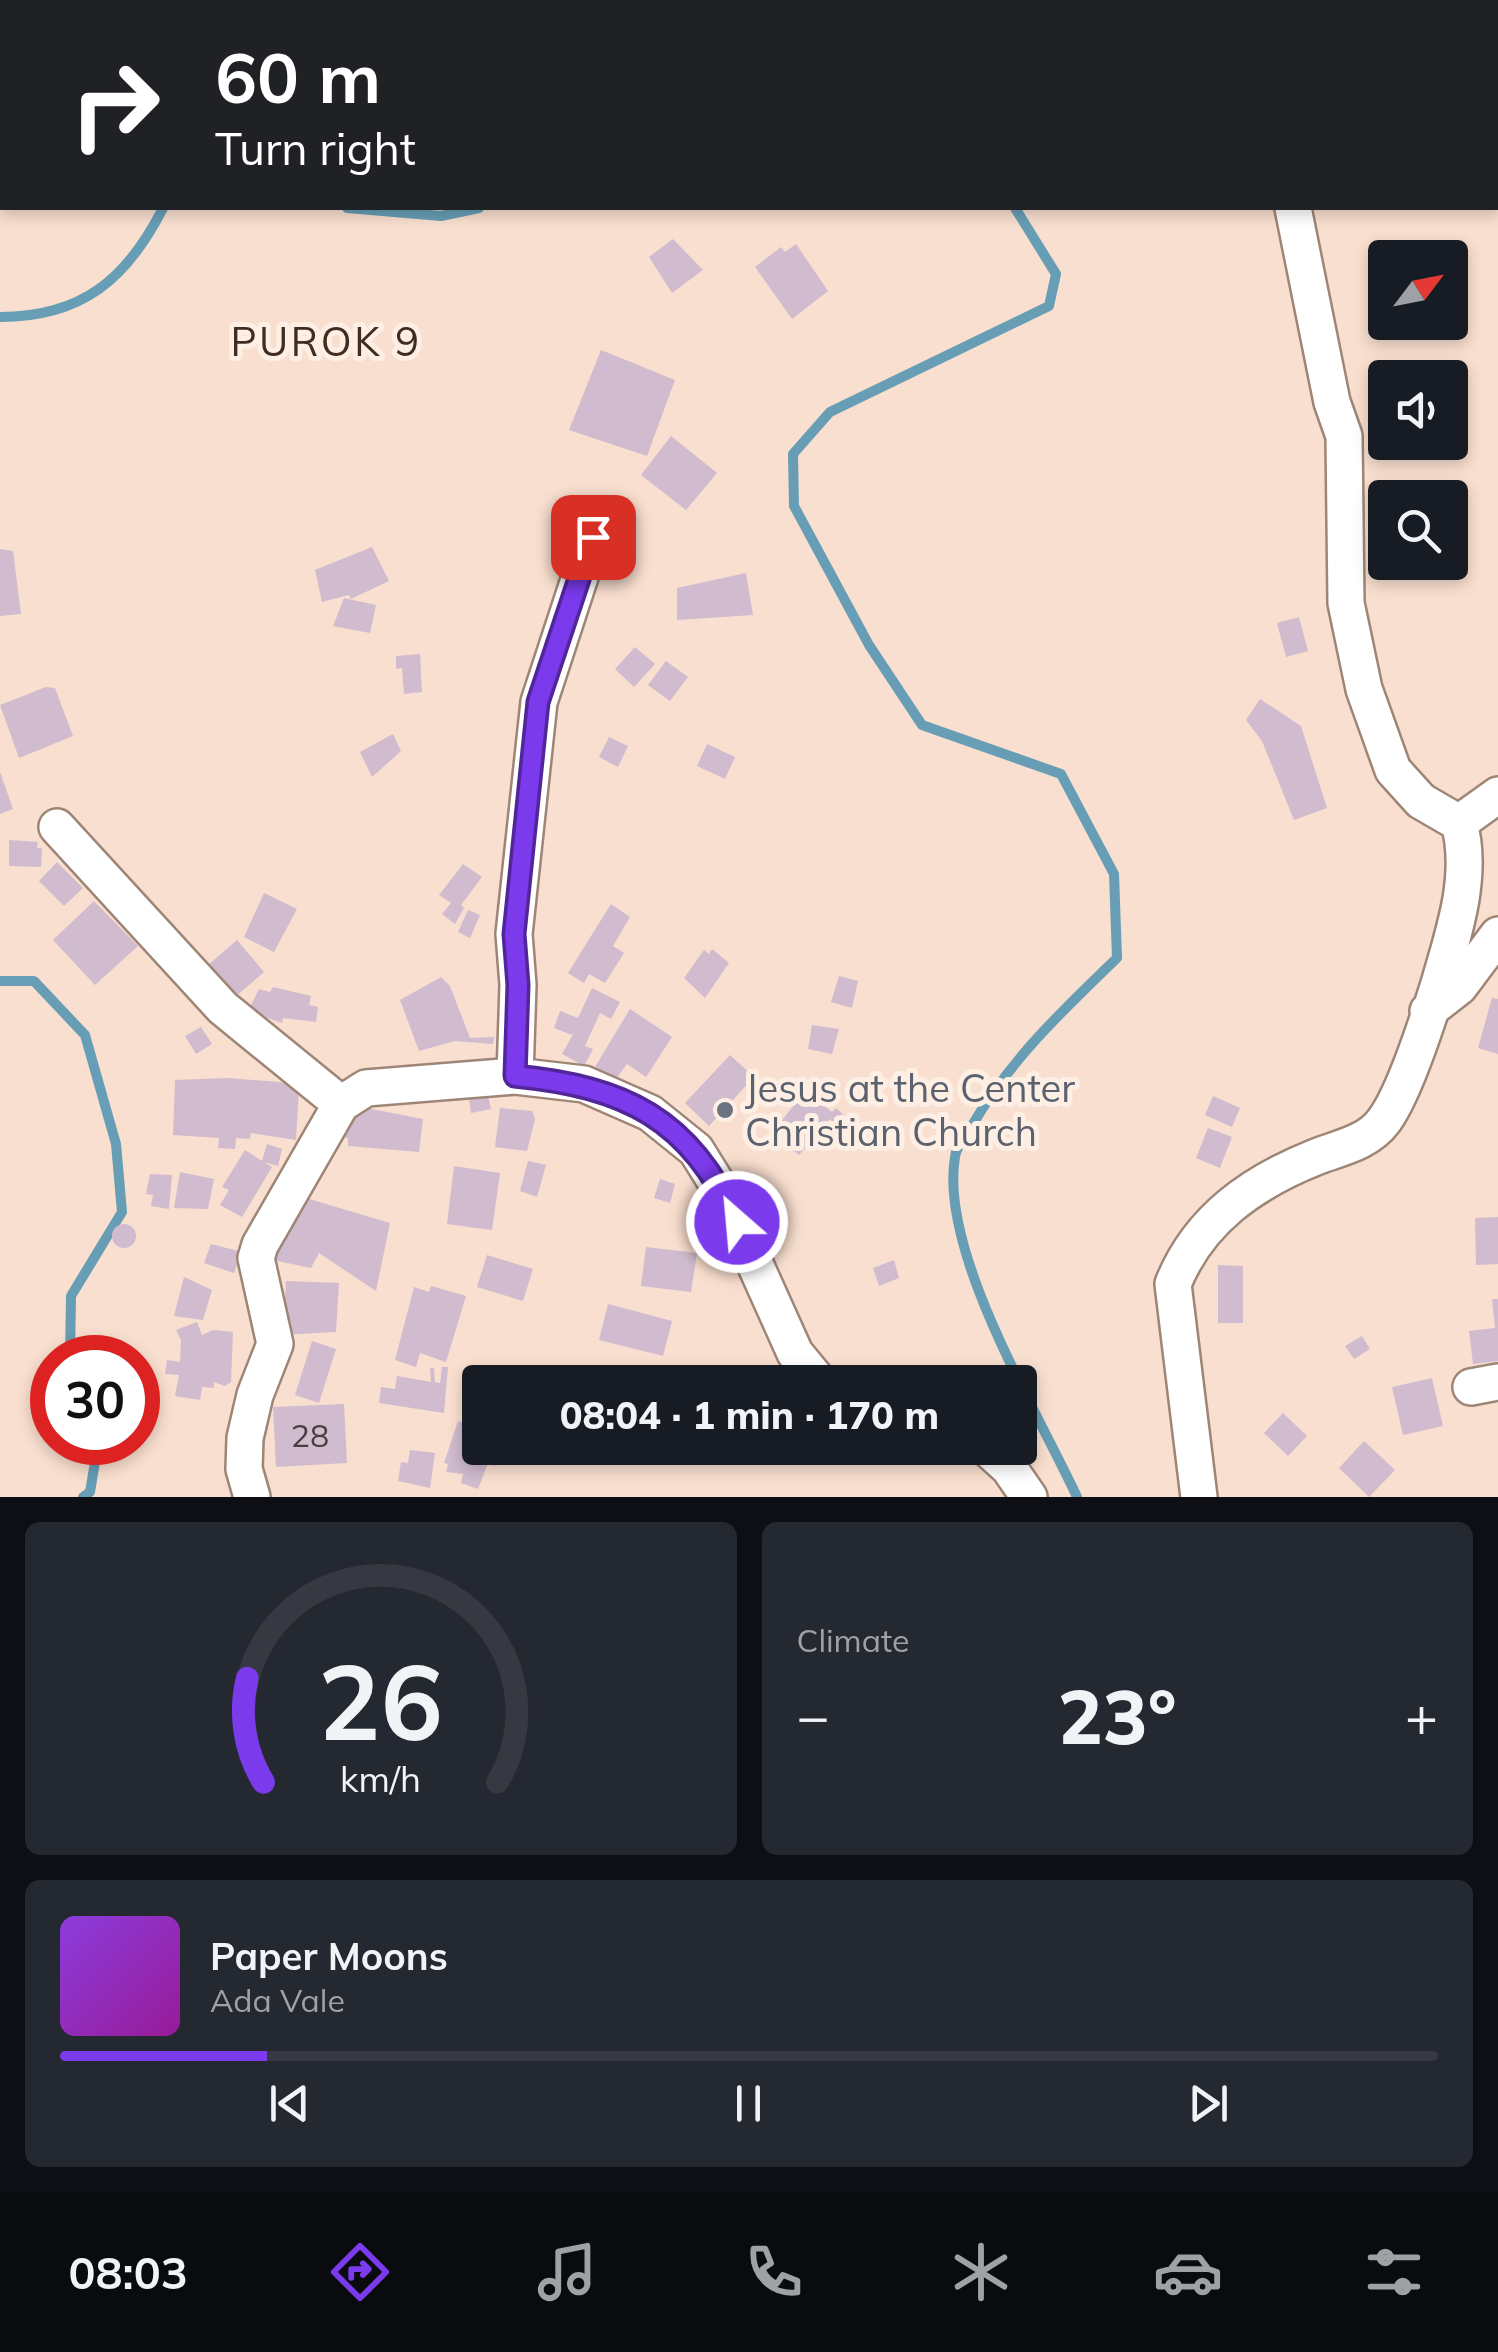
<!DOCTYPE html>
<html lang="en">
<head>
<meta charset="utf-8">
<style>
	body { margin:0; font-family:Mulish,sans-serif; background:#242831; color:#f1f3f6; height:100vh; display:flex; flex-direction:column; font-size:38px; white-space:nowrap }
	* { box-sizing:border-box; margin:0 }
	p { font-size:32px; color:#9ea1a6 }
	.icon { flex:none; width:55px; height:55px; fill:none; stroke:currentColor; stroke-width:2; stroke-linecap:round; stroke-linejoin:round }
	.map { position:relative; height:1497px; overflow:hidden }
	.details { display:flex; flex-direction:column; gap:25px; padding:25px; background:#0d0f14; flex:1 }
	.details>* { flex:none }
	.guide { position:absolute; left:0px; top:0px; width:1500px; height:210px; box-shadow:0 5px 15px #0003; background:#202124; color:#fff; overflow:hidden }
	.needle { width:65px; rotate:58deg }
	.controls { position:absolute; left:1368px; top:240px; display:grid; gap:20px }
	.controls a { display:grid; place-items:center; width:100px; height:100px; border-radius:10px; background:#171b24; box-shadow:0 5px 15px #0003; font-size:50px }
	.speed { position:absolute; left:30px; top:1335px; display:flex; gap:20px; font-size:50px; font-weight:700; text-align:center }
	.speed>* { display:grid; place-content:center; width:130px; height:130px; border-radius:50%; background:#171b24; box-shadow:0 5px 15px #0003; line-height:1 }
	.speed .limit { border:15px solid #d22; background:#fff; color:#111 }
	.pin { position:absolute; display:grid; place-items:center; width:85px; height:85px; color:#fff; margin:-42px; border-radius:20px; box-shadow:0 5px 15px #0006 }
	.me { position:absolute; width:110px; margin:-55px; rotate:333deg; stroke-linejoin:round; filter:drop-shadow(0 0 8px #0008) }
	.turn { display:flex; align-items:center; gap:35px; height:210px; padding:0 50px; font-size:45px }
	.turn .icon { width:130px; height:130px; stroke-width:2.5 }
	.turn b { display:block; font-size:70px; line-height:85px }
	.big { font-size:75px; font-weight:800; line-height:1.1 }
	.details .card { flex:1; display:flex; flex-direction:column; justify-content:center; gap:15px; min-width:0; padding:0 35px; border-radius:15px; background:#242831 }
	.details .dial { align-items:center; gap:0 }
	.dial svg { height:260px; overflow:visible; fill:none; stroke:#363941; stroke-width:7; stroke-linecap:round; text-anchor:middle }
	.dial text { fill:#f1f3f6; stroke:none }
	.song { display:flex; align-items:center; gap:30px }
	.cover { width:120px; height:120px; border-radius:15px; background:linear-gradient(135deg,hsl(270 70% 55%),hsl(300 70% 35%)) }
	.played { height:10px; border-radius:5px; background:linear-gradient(90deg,#7c3aed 15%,#363941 15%) }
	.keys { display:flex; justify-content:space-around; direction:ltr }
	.heat { display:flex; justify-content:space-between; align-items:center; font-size:55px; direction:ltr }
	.details .tiles { flex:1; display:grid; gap:25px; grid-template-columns:1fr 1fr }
	.card:last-child { grid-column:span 2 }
	.trip { position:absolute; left:462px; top:1365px; width:575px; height:100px; border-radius:10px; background:#171b24; box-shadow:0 5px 15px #0003; font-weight:800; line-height:100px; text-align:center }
	.dock { display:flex; height:160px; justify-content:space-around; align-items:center; background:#090b0e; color:#9ea1a6 }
	.dock .icon { width:70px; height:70px }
	.dock .selected { color:#7c3aed }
	.dock b { font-size:45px; color:#f1f3f6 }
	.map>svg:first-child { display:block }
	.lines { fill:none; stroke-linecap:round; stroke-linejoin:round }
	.stream { stroke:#679eb5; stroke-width:10 }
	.building { fill:#d0bbcf }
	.street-casing { stroke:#9e8677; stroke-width:40 }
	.street { stroke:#fff; stroke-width:35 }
	.route-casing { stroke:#51269a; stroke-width:25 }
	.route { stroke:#7c3aed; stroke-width:18 }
	.worship-dot { fill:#6b7280; stroke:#feefe5; stroke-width:4 }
	.labels { text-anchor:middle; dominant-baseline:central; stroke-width:10; stroke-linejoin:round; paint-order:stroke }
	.number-label { font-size:32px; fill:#4a3e3f }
	.worship-label { font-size:38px; fill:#5b616d; stroke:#feefe5; text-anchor:start }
	.neighbourhood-label { font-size:40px; letter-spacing:2.5px; fill:#402c20; stroke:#feefe5 }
</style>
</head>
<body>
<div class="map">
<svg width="1498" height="1497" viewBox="0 0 1498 1497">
	<rect width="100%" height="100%" fill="#f9dfcf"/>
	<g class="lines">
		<path class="stream" d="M114,0L116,2
			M347,208L441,216L479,208
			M1015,208L1056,274L1049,306L830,412L793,454L794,506L869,645L922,725L1061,774L1114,874L1117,958C1064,1009 1010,1060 973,1124C967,1134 956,1146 955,1157C939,1252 1037,1410 1077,1497
			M0,317C82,317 127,279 163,208
			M0,981H34L85,1035L116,1144L122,1212L71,1296L70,1358
			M83,1497L90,1492L95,1462L90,1442"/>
	</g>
	<path class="building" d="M673,239L703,270L672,293L649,257Z
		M796,244L828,291L792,319L755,267L781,247L785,252Z
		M601,350L675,380L647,456L569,430Z
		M671,436L717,473L686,510L641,475Z
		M372,547L389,581L351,599L349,595L322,602L315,570Z
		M0,549L13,551L21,614L0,616Z
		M746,573L753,615L677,620V588Z
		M344,598L376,605L370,633L333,626Z
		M1299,617L1308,651L1286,657L1277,623Z
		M635,647L655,664L634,687L615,669Z
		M420,654L422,692L404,694L402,668L396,669V656Z
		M666,661L688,677L670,701L648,685Z
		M46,687L55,688L73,736L19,758L0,705Z
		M1260,699L1301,726L1327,808L1294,820L1262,741L1246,720Z
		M393,734L401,751L372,777L360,752Z
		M609,737L628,746L618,767L599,757Z
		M707,744L735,757L725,779L697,766Z
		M0,772L13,809L0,814Z
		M9,840L38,842L37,848H42L41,867L9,866Z
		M57,862L83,888L64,906L39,881Z
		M463,864L482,877L461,905L464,908L455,924L442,914L451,903L439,895Z
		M264,893L297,909L274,952L244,937Z
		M94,901L138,946L95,985L53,940Z
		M611,904L630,917L613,946L624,953L605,983L589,974L584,983L568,973Z
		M468,910L480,915L470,938L458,932Z
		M237,940L264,972L227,1004L200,972Z
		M712,949L729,963L705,998L684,978L704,950L709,954Z
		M839,976L858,981L852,1008L831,1002Z
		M441,977L450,986L470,1038L494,1037L493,1044L455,1041L419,1051L400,1000Z
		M273,987L311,996L309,1005L318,1007L316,1022L283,1018L282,1023L248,1011L259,989L270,992Z
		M592,988L620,1002L611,1019L600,1013L585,1046L593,1049L584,1066L562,1054L577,1027L572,1035L554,1028L560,1011L578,1018Z
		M1492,998L1498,999V1054L1478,1048Z
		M630,1009L672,1037L646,1077L627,1064L615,1080L595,1067Z
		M812,1025L839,1029L832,1054L808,1049Z
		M201,1027L212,1044L196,1054L185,1036Z
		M730,1055L754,1077L709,1126L685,1103Z
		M228,1078L280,1082L299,1089L296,1140L251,1133L250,1139L236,1138L235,1149L218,1148L219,1138L173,1135L175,1080Z
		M805,1091L832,1112L836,1108L845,1116L837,1125L830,1119L799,1155L772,1133Z
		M488,1096L491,1109L471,1113L469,1099Z
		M1213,1096L1240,1108L1232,1127L1205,1115Z
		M351,1105L423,1119L419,1152L348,1146V1138L336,1137Z
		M500,1108L532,1111L535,1119L527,1151L495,1147Z
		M1208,1128L1232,1137L1220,1168L1196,1158Z
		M267,1144L282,1149L278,1166L264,1162L272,1167L242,1217L220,1205L229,1190L222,1187L245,1150L262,1161Z
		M528,1161L546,1165L537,1197L520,1191Z
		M454,1166L500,1173L492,1230L447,1224Z
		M180,1172L214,1179L208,1209L174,1208Z
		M150,1174L172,1175L169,1209L151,1206L153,1195L146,1194Z
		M660,1179L675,1184L670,1203L654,1198Z
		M306,1198L390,1223L376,1291L319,1253L311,1268L263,1258Z
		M1498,1217V1264L1476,1265L1475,1218Z
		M112 1236a12 12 0 1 1 24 0a12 12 0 1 1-24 0Z
		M211,1244L242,1252L234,1273L204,1263Z
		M646,1247L697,1253L691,1292L641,1286Z
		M487,1255L533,1269L523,1301L477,1287Z
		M894,1260L899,1278L879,1286L873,1268Z
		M1218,1265L1243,1266V1323H1218Z
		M184,1277L212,1290L203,1320L174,1316Z
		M286,1281L339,1283L336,1332L283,1335Z
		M431,1286L466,1296L446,1362L420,1353L416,1367L395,1360L414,1287L429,1292Z
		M1492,1299H1498V1361L1473,1364L1469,1331L1495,1328Z
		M608,1304L672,1321L663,1356L599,1340Z
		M197,1322L202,1335L213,1330L233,1332L231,1382L225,1386L214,1382V1388L202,1387L200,1400L175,1396L179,1375L165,1374L167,1360L180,1362L181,1340L176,1330Z
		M1362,1336L1370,1349L1354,1359L1345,1346Z
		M312,1341L336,1349L319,1403L295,1395Z
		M442,1367H448L444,1413L379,1403L381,1387L395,1389L397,1376L431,1382L430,1368H434L435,1382L440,1383Z
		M1432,1378L1443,1426L1403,1435L1392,1387Z
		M344,1404L347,1463L276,1467L273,1407Z
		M1283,1413L1307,1436L1288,1456L1264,1433Z
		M458,1421L480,1429V1448H503L496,1466L488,1463L478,1489L461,1483L463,1474L446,1472L448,1464L444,1463Z
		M1364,1441L1395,1470L1369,1497L1339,1468Z
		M410,1450L435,1453L430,1488L398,1481L401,1462L408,1463Z"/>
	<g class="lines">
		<g class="street-casing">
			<path id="street" d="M1188,0L1191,2
				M1293,208L1332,402L1344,436L1346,603L1364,689L1393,770L1421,801L1459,823
				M57,827L223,1008L341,1104
				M1428,1011L1459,987L1498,935
				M515,1076L518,985L514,934L539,702L593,537
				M1471,1387L1498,1382
				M987,1448L1009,1468L1029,1497
				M252,1497L244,1469L245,1438L255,1395L275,1344L256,1258L260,1245L341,1104L366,1088L515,1076L584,1084L650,1113L696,1150L724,1195L795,1353L819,1382
				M1199,1497L1173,1284C1199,1219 1253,1182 1316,1157C1339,1148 1367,1143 1383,1122C1410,1088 1453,945 1461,899C1465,874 1466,847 1459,823L1498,795"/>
		</g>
		<use href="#street" class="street"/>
	</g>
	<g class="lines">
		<g class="route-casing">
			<path id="route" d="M593,537L538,702L514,934L518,985L515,1076C626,1087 689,1118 737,1222"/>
		</g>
		<use href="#route" class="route"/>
	</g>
	<circle class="worship-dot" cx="725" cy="1110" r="10"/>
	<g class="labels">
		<g class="number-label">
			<text x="310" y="1435">28</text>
		</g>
		<g class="worship-label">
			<text x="745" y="1088">Jesus at the Center<tspan x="745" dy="44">Christian Church</tspan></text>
		</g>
		<g class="neighbourhood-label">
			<text x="326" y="341">PUROK 9</text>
		</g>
	</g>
</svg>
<div class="controls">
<a><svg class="needle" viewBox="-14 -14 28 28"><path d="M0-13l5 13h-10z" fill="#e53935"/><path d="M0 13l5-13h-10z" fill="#9ea1a6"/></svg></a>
<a><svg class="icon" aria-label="sound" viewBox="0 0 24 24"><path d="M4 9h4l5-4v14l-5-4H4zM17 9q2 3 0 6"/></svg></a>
<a><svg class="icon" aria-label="search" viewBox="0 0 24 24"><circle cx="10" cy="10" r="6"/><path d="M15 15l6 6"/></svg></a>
</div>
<div class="speed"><div class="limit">30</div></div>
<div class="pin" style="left:593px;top:537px;background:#d93025"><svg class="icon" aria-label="arrive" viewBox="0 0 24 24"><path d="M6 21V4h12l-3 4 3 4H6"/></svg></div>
<svg class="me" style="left:737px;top:1222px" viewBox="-20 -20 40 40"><circle r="17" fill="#7c3aed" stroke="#fff" stroke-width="3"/><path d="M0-11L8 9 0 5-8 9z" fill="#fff"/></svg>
<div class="trip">08:04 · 1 min · 170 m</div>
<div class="guide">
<div class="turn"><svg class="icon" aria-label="right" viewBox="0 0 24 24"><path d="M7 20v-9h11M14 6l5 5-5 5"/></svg><div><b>60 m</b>Turn right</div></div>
</div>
</div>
<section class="details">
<div class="tiles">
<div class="card dial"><svg viewBox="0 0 100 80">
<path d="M14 69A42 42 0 1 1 86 69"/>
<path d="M14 69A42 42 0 0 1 9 37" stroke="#7c3aed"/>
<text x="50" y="56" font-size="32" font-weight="700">26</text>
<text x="50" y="72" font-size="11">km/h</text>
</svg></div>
<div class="card"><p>Climate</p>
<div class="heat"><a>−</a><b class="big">23°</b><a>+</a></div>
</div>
<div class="card">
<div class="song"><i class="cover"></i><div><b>Paper Moons</b><p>Ada Vale</p></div></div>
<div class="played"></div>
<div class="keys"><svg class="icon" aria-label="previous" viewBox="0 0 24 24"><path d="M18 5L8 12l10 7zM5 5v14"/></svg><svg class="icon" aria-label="pause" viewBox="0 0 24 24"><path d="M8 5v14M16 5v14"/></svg><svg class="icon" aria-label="next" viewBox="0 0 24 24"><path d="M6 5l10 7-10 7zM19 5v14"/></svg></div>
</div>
</div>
</section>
<nav class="dock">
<b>08:03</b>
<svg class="icon selected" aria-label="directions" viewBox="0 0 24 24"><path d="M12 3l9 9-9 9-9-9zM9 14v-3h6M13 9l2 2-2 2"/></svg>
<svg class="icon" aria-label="music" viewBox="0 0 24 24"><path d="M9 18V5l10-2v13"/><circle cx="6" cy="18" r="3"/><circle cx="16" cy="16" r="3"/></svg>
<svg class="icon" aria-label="phone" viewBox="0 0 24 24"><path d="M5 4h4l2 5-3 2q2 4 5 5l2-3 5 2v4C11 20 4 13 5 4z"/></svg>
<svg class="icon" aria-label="climate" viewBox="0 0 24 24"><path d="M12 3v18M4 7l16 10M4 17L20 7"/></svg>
<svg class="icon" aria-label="car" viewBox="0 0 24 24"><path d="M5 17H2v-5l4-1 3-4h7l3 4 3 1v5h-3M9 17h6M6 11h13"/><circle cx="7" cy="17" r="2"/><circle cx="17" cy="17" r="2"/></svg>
<svg class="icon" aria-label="filters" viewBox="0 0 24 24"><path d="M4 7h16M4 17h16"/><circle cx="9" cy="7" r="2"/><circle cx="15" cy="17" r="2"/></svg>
</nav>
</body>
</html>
